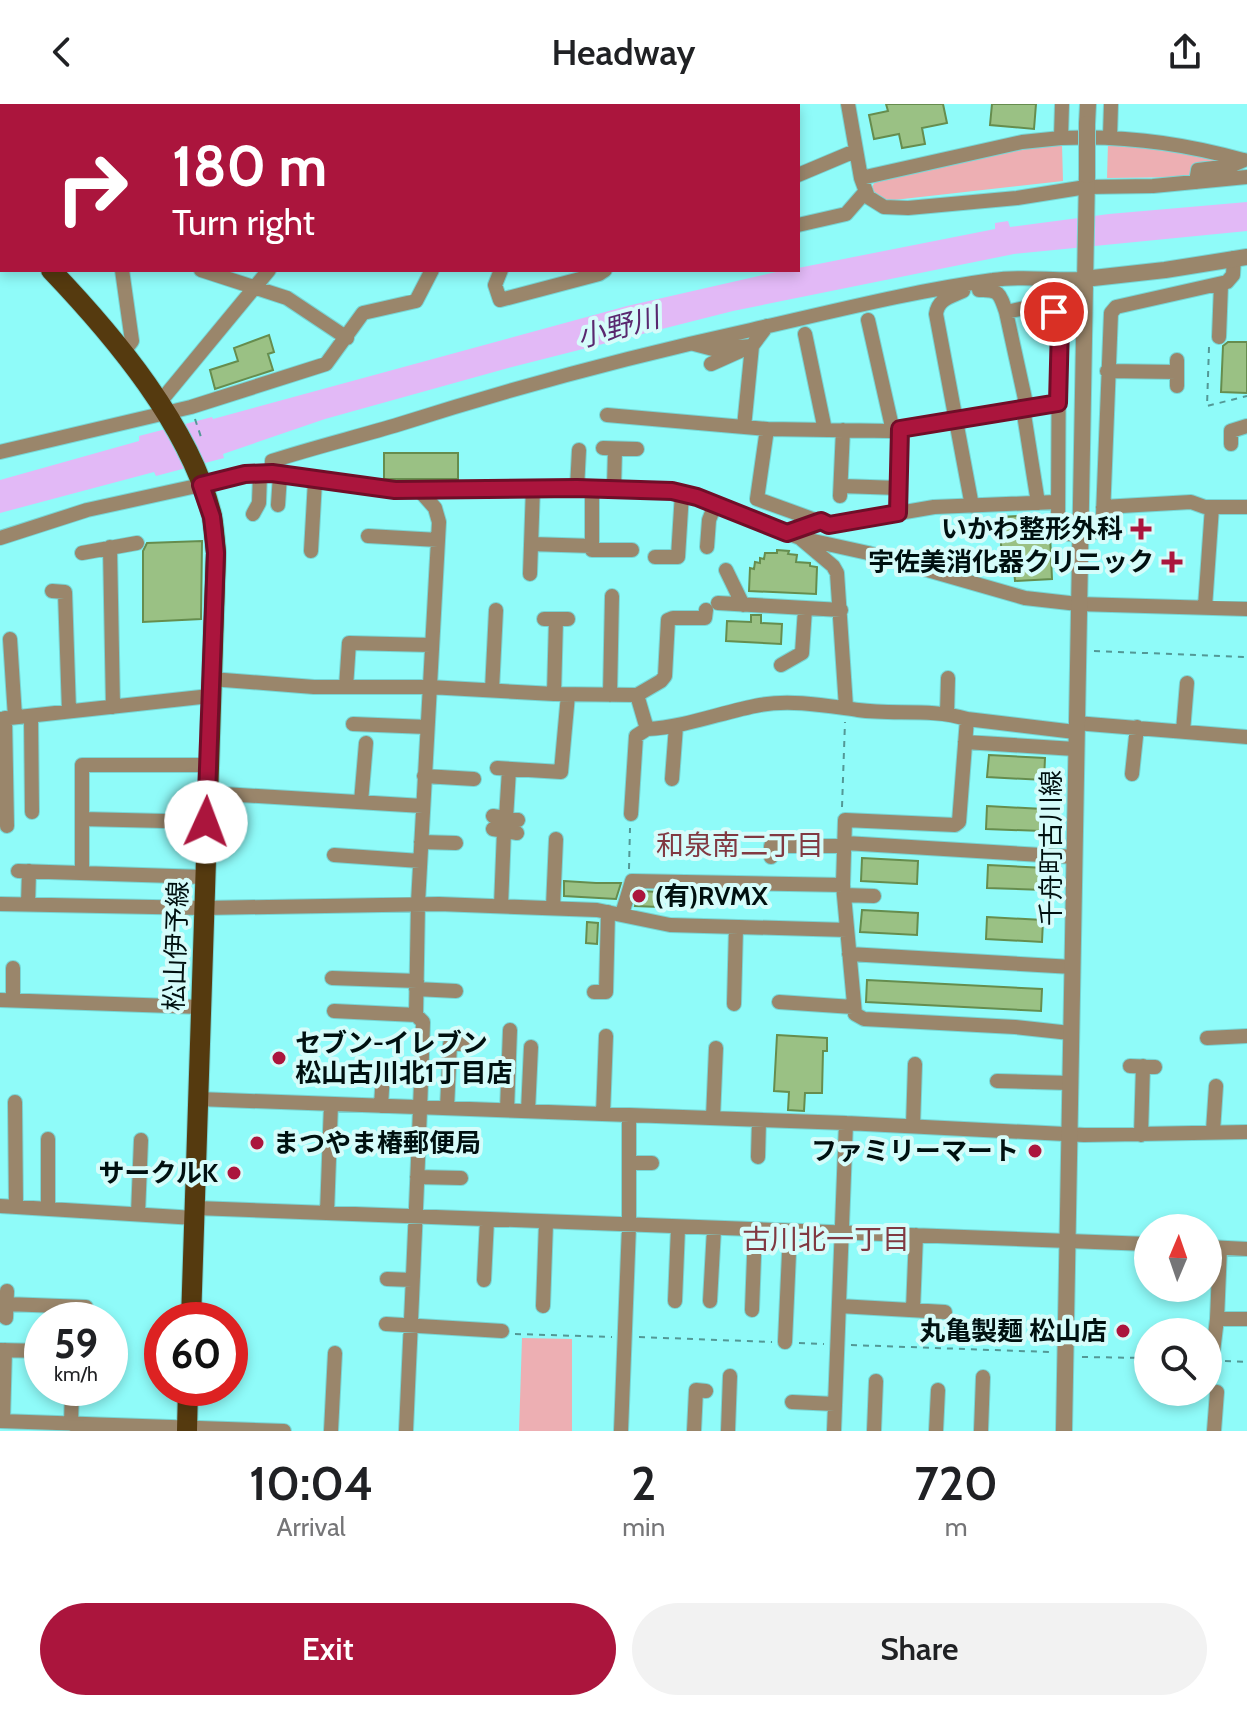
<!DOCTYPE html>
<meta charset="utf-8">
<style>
body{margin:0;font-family:Cabin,"Noto Sans JP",sans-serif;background:#f2f2f2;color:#202124;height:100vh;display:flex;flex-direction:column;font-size:30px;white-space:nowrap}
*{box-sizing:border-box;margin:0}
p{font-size:26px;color:#757577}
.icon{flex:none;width:44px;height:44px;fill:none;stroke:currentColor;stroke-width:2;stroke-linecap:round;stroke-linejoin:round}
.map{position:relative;height:1327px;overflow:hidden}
.drawer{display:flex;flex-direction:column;background:#fff;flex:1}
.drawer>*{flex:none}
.banner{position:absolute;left:0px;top:0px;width:800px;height:168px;box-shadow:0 4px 12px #0003;background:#ab153d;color:#fff;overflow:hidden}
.needle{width:52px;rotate:2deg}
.fabs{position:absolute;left:1134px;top:1110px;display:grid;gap:16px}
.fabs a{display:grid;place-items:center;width:88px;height:88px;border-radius:50%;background:#fff;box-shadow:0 4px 12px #0003;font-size:40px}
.speed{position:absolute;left:24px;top:1198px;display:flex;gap:16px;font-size:40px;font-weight:700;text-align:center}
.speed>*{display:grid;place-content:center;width:104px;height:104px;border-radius:50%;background:#fff;box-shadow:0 4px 12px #0003;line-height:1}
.speed small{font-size:20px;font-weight:400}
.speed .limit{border:12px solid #d22;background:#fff;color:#111}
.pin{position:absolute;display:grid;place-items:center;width:68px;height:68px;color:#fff;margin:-34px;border:4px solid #fff;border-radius:50%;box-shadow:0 2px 8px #0007}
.me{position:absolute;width:88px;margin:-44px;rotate:2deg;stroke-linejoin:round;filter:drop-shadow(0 0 6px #0008)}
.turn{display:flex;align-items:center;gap:28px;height:168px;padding:0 40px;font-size:36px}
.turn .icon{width:104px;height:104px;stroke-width:2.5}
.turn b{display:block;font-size:56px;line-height:68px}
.eta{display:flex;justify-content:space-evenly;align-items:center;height:136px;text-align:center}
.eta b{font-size:48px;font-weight:600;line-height:56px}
.button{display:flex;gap:16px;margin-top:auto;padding:16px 40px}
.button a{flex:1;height:92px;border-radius:48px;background:#ab153d;color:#fff;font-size:32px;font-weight:600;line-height:92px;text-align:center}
.button a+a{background:#f2f2f2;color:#202124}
header{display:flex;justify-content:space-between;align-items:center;height:104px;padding:0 40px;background:#fff;font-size:36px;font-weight:600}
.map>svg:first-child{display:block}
.green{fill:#edafb3}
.water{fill:#e2b9f6}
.building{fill:#9ac184;stroke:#668d4e;stroke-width:2}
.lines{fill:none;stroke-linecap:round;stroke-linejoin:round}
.minor-casing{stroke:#78d5d4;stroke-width:16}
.tertiary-casing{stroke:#78d5d4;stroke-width:18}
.primary-casing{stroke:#78d5d4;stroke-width:22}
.path{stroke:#539896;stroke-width:2;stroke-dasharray:6 6;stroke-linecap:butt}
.minor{stroke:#9a866b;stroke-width:14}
.tertiary{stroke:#9a866b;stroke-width:16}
.primary{stroke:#553a0f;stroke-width:20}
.tertiary-bridge-casing{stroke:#78d5d4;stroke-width:18;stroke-linecap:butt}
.tertiary-bridge{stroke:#9a866b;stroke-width:16}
.route-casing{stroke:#6f0e28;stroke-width:20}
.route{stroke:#ab153d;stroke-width:14}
.poi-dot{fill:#ab153d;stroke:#d5fcfa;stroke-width:3}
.labels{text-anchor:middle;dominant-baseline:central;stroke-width:8;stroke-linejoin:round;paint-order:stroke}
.poi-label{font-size:26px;font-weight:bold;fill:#001010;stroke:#d5fcfa;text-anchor:end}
.street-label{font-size:26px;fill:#001010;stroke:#d5fcfa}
.water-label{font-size:28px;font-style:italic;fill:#5a286f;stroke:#d5fcfa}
.neighbourhood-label{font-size:28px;fill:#813942;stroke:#d5fcfa}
</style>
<header><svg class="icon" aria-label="back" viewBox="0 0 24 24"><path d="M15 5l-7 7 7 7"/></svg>Headway<svg class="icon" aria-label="share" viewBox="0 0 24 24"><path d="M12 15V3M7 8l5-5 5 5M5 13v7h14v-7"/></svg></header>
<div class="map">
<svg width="1247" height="1327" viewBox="0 0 1247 1327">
<rect width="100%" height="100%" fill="#8ffbf9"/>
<path class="green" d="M1108 39 1175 42 1228 57 1190 73 1107 74Z
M1062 41 1063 77 885 97 875 91 872 83 877 74 1022 45Z
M522 1234 572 1235V1327H519Z"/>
<path class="water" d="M1247 98V127L1014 150 733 207 512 263 325 315 223 350 224 354 156 372 154 368 0 409V376L139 337V332L212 313 213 315 627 202 785 166H798V164L995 125V119L1008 117 1010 123 1109 110Z"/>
<path class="building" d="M886 0H943L947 19 922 24 925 40 902 44 899 30 874 35 869 11 888 7Z
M992 0H1036L1034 25 990 21Z
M269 231 274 248 268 250 273 266 215 285 210 266 238 257 234 244Z
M1228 238H1247V289L1221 288 1223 242Z
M384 349H458V375H384Z
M1033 411 1034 431 1050 430 1052 475 1015 477 1014 465 1002 466 1000 413Z
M202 437 201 515 143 518V447L147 439Z
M777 446 789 447 788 450 797 451 796 458 810 459V462L817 463 816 490 749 487 750 464 754 465 755 458 760 459V454L764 455 765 449H777Z
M751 511H761V519L782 520 781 540 726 537 727 517 751 518Z
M989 651 1045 654 1044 676 987 673Z
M987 702 1043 705 1042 727 986 725Z
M862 754 918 757 917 780 861 777Z
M988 761 1045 764 1044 786 987 784Z
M564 777 596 779H621L616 795 564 792Z
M639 787 660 788 659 803 635 802Z
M862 806 918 809 917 831 860 828Z
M987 813 1043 816 1042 838 986 835Z
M587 818 598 819 597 840 586 839Z
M867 876 1042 885 1041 907 866 898Z
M777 931 827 934V947H823L822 989H805L804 1007 788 1006 789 988 774 987Z"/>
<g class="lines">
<g class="minor-casing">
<path id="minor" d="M148 0 154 2
M848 0 861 74 868 93 884 103 908 104 1017 94 1086 83 1153 82 1247 73
M102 2 104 0
M133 2 135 0
M307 2 308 0
M387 2 389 0
M607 2V0
M752 2 753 0
M1110 33 1111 0
M1061 34C1124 31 1183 39 1243 56
M798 71 855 47
M861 74 1022 38 1061 34 1062 0
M1196 78 1198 66 1230 62 1244 56
M798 121 846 110 866 87
M201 166 287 194 347 234
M501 166 495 181 500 196 599 170 605 166
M1084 175C1054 177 1023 171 993 176 912 187 831 208 751 226 632 252 516 283 400 320 357 333 315 343 272 357V369L315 377 395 386 577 384 672 387 697 393 800 434 868 449 1025 494 1078 500 1247 505
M979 186C999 185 1000 190 1006 208 1027 204 1042 197 1059 213L1058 422 1067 430C1087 431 1098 434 1103 411L1111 209 1116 203 1227 178 1233 171 1234 154
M963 187C950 193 938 195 936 210L972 402
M1006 208 1027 304
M868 216 893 327
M805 230 825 326
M1219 233 1221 181
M694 240 713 245 752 242
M122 250 132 237 122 166
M711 260 740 247
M1107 267 1177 268
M1177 282V256
M160 298 269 166
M1023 304 1038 399
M607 311 767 325 890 327 1058 299
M744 323 752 242 767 222
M767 325 757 395 829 421 934 403 1056 398
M1231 340V327L1247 322
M603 344 637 345
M0 348 191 303 326 260 363 209 416 197 432 166
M841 382 899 384
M577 384 579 346
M592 384V446H632
M614 384 615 345
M840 392 843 326
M278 401 280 371
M1103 403 1191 398 1205 403H1247
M898 409 900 325
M253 410 259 399 260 370
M368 432 438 436
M0 434 87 406 201 381
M801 435 833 462 837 469 846 603
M531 440 592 442
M110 443 113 603
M707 443 709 416 715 401
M311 447 315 377
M82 449 137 439
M655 453H678L682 389
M726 466 743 501
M530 470 533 384
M52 487 65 488 69 607
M718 499 841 506
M1205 503 1212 403
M544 515H568
M10 535 15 613
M781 561 802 549 805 505
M211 575 314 583H429L554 590 637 591 647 625C686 623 722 608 760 601 791 595 828 602 858 606 894 611 931 604 967 615L1075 628
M346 583 349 539 431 541
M492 586 496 506
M554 590 556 515
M610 591 612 492
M637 591 661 577 665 572 668 516 673 514H705L706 506
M947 610 948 574
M31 612 32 708
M5 614 7 722
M0 615 210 592
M967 615 959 718 955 721 845 716 843 781 855 910 864 915 1015 923 1070 929
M1076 619 1247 633
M353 620 427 623
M1183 627 1187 579
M965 638 1075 645
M497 664 561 668 568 591
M1132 670 1137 623
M424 672 474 675
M672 675 676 622
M207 689 423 702
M361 698 366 639
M631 710 636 632 647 625
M493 712 518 716
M506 714 509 666
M82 715 206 718
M493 725 517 729
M421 738 456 739
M845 739 1075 753
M334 751 420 757
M771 753V742H845
M18 767 204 773
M82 768V661H208
M844 791 874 792
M0 800 203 804 439 800 597 806 670 821 847 826
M28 801 29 767
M501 802 504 727
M553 803 556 735
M622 810 632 777 843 781
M849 850 1073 863
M332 874 417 877
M416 885 456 887
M594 888H606L608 808
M0 896 200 903
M13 896V864
M779 898 853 903
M734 900 736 823
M334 907 416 911
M1207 934 1247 932
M1130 962 1155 963
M997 977 1069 979
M198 995 846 1019 1084 1031 1247 1028
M15 998 16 1103
M381 1002 383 969
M447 1004 450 940H469
M507 1006 510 926
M528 1007 531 943
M603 1010 606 932
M713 1014 716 944
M913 1022 915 960
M1213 1027 1216 982
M1141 1031 1143 962
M48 1035V1105
M758 1053 759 1016
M629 1059H652
M417 1073 461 1074
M0 1102 195 1114
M196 1104 1148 1140
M327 1109 331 1000
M138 1110 141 1036
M1208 1143 1247 1145
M387 1175 412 1176
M484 1176 487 1116
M675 1197 678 1124
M710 1197 714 1125
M6 1200 86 1203
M543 1202 546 1119
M839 1202 945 1208
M752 1206 755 1126
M913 1206 916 1131
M6 1214 7 1187
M1217 1215H1247
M386 1220 502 1227
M785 1238 790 1127
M0 1246 42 1247
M1212 1256 1217 1215 1220 1144
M792 1298 835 1300
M0 1317 284 1327
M3 1317 5 1246
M71 1320 72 1284
M331 1327 335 1249
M406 1327C412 1191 419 1054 423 918L416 911 418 799 439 418 435 404 420 387
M621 1327 629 1122V1011
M694 1327 696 1286 706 1287
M728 1327 730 1272
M834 1327 846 1019
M874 1327 876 1277
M936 1327 938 1286
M981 1327 983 1273
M1214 1327 1217 1288"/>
</g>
<g class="tertiary-casing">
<path id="tertiary" d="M1087 20 1088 0
M1084 175 1165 166 1247 153
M201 381 245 370 272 369
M1064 1327 1087 71"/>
</g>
<g class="primary-casing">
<path id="primary" d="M0 118 2 120
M51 166C114 232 190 322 212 412 214 424 215 437 216 449L191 1216
M187 1327 188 1284"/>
</g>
<path class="path" d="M774 2V0
M1209 243 1207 302 1247 292
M195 315 202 336
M1094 547 1247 553
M842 703 845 618
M629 765 630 724
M515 1230 612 1233
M639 1233 772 1238
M799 1239 824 1240
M851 1241 1049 1248
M1082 1253 1148 1254
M1225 1257 1247 1258"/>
<use href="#minor" class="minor"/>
<use href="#tertiary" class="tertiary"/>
<use href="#primary" class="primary"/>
<g class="tertiary-bridge-casing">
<path id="tertiary-bridge" d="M1087 71V20"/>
</g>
<use href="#tertiary-bridge" class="tertiary-bridge"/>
</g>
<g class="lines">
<g class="route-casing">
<path id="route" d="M206 718 216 449 212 413 201 381 245 370 272 369 395 386 577 384 672 387 697 393 787 429 821 417 829 421 898 409 900 325 1058 299 1060 221 1059 213 1054 208"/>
</g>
<use href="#route" class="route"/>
</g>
<g class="poi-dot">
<path d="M1137 413h8v8h8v8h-8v8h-8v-8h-8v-8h8z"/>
<path d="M1168 446h8v8h8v8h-8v8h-8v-8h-8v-8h8z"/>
<circle cx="639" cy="792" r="8"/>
<circle cx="279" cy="954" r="8"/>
<circle cx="257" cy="1039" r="8"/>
<circle cx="1035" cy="1047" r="8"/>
<circle cx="234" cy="1069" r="8"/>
<circle cx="1123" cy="1227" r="8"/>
</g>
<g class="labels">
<g class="poi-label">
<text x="1123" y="425">いかわ整形外科</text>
<text x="1154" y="458">宇佐美消化器クリニック</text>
<text x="655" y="792" text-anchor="start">(有)RVMX</text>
<text x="295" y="939" text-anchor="start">セブン-イレブン<tspan x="295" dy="30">松山古川北1丁目店</tspan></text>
<text x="273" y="1039" text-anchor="start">まつやま椿郵便局</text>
<text x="1019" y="1047">ファミリーマート</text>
<text x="218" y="1069">サークルK</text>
<text x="1107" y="1227">丸亀製麺 松山店</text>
</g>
<g class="street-label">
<text transform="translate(1051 744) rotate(-90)">千舟町古川線</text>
<text transform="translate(176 842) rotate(-88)">松山伊予線</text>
</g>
<g class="water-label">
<text transform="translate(618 223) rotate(-15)">小野川</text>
</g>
<g class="neighbourhood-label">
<text x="740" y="741">和泉南二丁目</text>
<text x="826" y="1135">古川北一丁目</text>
</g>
</g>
</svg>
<div class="fabs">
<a><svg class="needle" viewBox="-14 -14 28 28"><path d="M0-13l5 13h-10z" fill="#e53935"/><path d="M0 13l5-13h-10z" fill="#757577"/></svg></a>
<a><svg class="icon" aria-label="search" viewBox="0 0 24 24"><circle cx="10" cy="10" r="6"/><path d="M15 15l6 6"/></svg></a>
</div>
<div class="speed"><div>59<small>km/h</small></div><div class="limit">60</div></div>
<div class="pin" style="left:1054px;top:208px;background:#d93025"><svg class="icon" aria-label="arrive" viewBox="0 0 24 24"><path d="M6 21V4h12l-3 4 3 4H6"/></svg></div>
<svg class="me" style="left:206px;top:718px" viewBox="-20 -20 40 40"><circle r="19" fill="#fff"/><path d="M0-13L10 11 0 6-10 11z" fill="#ab153d"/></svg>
<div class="banner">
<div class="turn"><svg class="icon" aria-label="right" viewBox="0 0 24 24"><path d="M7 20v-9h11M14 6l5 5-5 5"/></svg><div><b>180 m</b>Turn right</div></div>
</div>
</div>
<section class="drawer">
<div class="eta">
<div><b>10:04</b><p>Arrival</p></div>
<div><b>2</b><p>min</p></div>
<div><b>720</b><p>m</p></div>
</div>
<div class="button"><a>Exit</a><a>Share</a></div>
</section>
